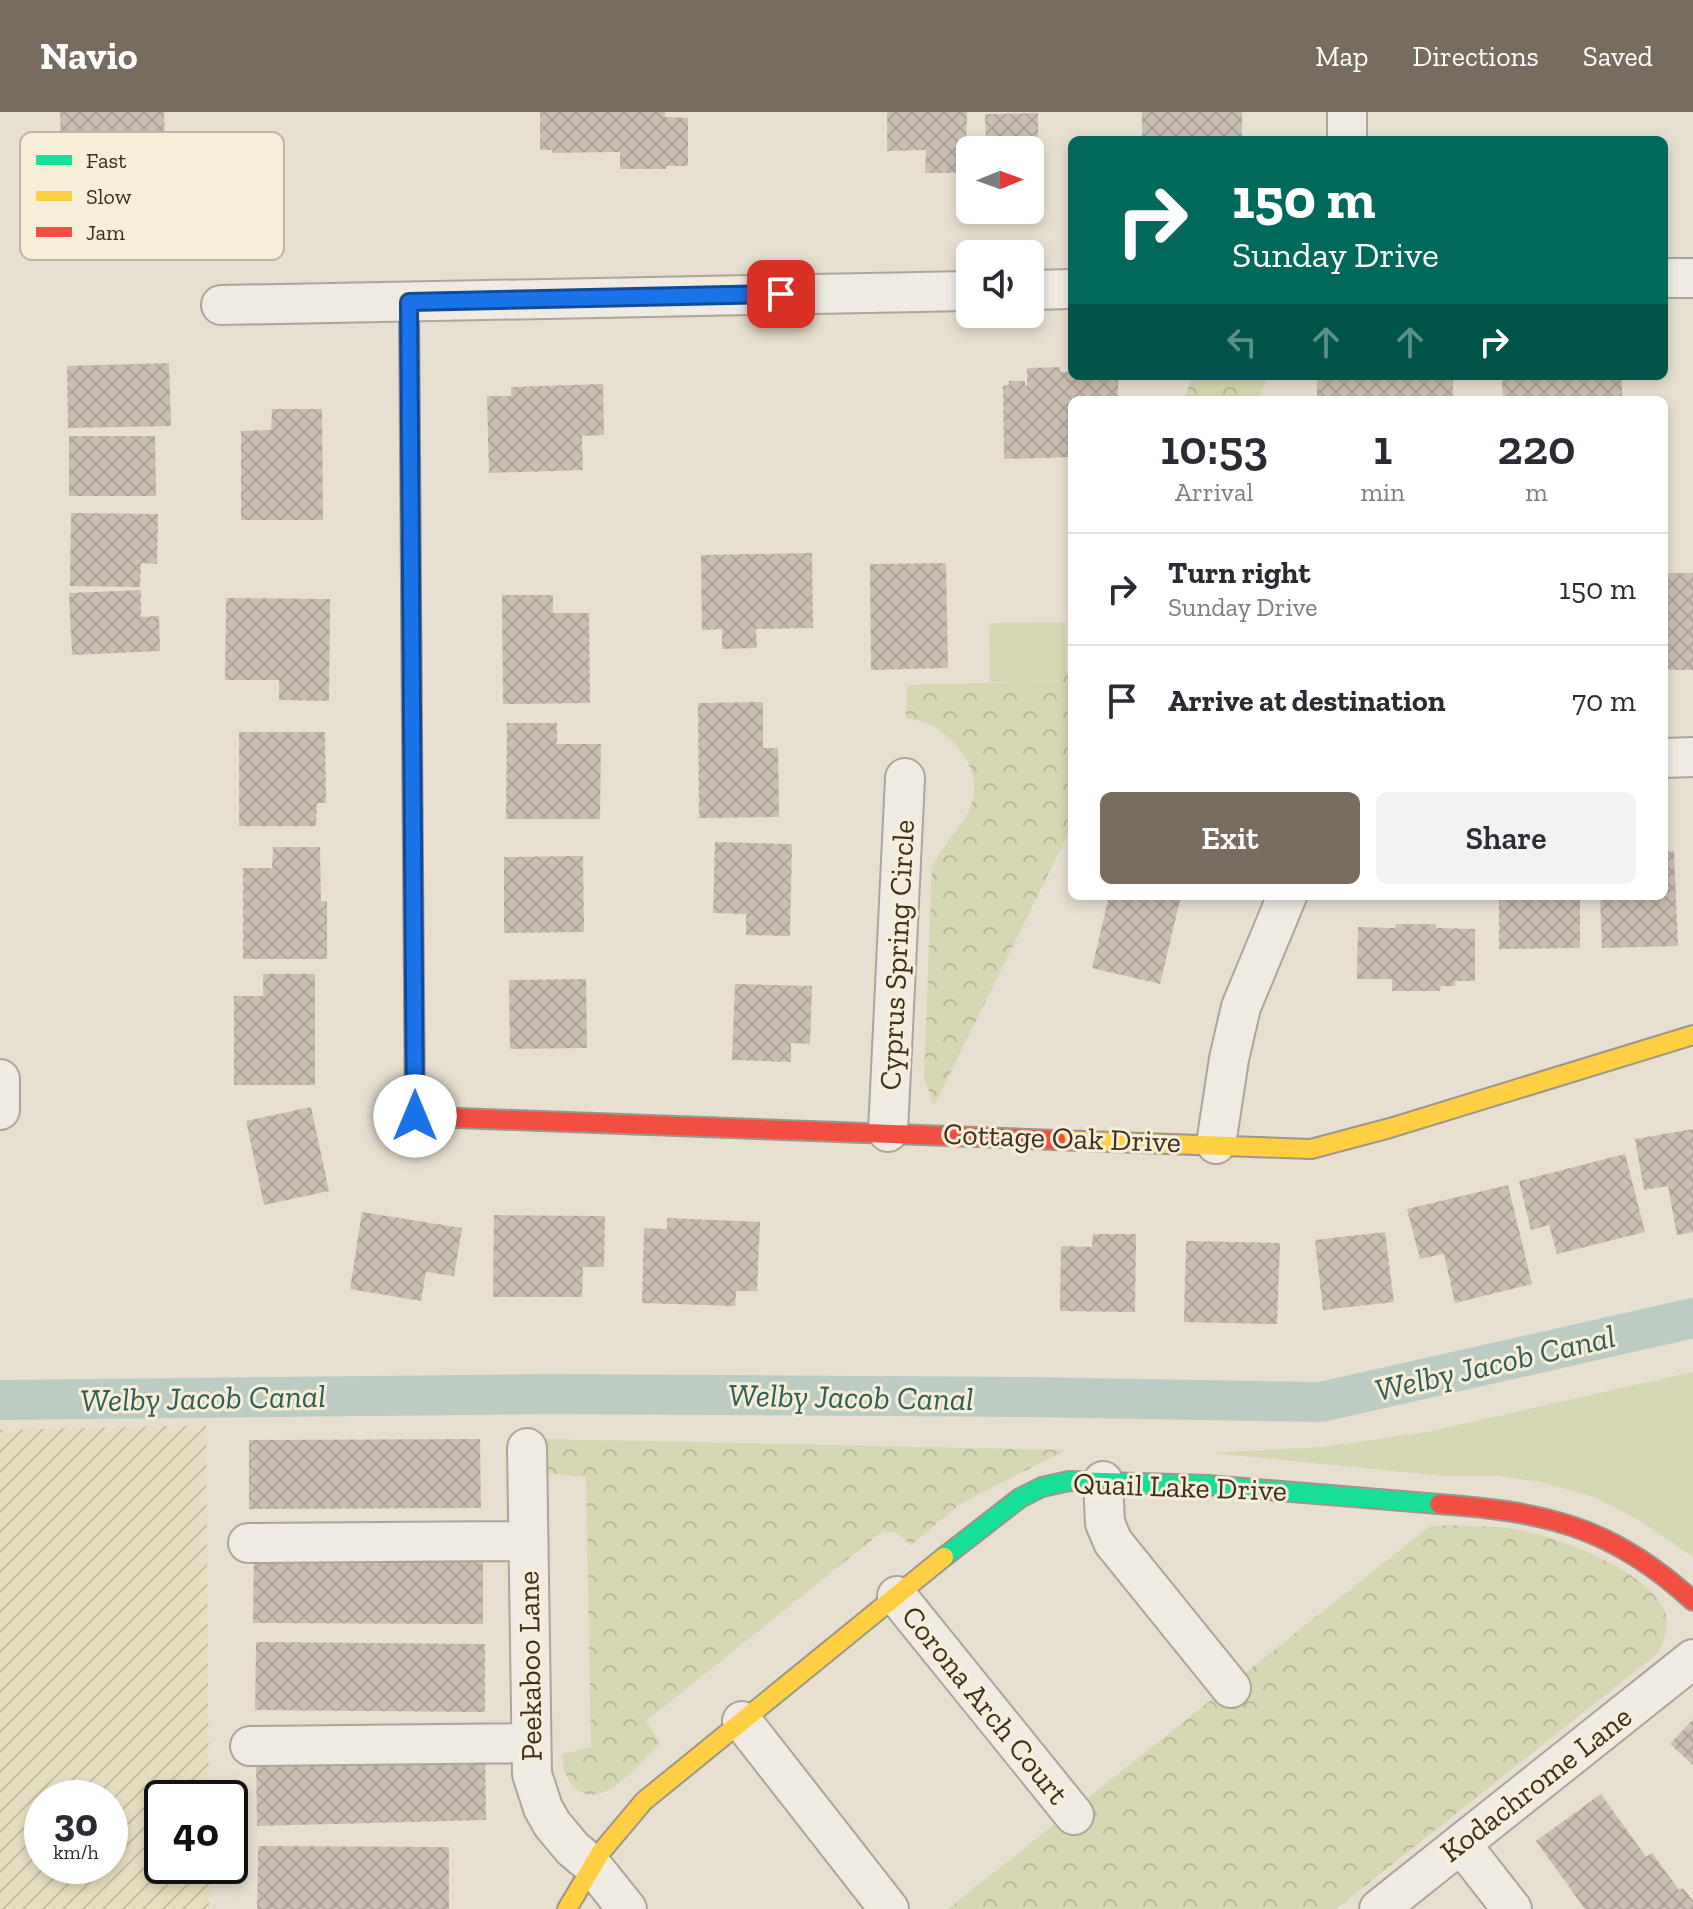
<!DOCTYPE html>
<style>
body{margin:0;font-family:"Zilla Slab",serif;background:#f2f2f3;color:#2b2b33;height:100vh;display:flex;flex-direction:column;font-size:30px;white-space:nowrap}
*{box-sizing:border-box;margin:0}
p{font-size:26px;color:#7c7c81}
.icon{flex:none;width:44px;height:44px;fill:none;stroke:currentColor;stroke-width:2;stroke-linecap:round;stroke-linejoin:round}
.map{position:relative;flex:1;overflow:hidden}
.side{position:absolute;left:1068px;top:284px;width:600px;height:504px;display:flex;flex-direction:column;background:#fff;border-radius:12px;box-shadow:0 4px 12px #0003}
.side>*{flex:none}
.hud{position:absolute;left:1068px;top:24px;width:600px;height:244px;border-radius:12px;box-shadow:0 4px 12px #0003;background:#00695c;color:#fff;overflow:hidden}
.needle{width:52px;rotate:89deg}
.tools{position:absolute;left:956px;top:24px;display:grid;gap:16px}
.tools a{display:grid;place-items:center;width:88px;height:88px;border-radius:12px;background:#fff;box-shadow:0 4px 12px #0003;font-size:40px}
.speed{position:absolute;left:24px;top:1668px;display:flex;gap:16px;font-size:40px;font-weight:700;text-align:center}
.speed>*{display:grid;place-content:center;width:104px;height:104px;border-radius:50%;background:#fff;box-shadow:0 4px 12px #0003;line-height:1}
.speed small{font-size:20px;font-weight:400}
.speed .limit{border:4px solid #111;border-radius:12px;background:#fff;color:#111}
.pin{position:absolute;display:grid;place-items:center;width:68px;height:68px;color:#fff;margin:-34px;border-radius:16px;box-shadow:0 4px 12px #0006}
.me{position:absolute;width:88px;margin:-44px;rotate:0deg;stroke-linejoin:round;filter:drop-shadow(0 0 6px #0008)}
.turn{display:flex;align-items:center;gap:28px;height:168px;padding:0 32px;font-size:36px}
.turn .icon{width:104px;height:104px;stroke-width:2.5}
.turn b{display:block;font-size:56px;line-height:68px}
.lanes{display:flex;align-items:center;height:76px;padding:0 32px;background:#0003;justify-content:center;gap:40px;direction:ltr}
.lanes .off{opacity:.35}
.eta{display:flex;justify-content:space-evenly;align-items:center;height:136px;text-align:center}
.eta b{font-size:48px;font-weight:600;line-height:56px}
.button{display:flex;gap:16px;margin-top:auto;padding:16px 32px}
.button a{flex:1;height:92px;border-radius:12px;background:#786c5e;color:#fff;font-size:32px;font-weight:600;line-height:92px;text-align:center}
.button a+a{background:#f2f2f3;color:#2b2b33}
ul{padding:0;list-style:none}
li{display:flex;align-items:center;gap:24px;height:112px;padding:0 32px;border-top:2px solid #e1e1e2}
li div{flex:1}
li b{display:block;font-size:30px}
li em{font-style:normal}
header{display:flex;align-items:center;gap:48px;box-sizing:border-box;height:112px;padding:0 40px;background:#786c5e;color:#fff}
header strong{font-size:38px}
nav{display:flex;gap:44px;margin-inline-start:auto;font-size:28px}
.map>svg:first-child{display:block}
.farmland{fill:url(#farmland-furrows);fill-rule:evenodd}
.green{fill:#d6d7b3}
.forest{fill:url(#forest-crowns)}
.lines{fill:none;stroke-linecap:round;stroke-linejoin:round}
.canal{stroke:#bcccc2;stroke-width:40}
.building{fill:url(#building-cross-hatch)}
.street-casing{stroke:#ada599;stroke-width:42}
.fast-casing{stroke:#9c958a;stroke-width:22}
.slow-casing{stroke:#9c958a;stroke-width:22}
.jam-casing{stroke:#9c958a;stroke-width:22}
.street{stroke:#efebe3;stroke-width:38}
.fast{stroke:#16e098;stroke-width:18}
.slow{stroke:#ffcf43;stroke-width:18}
.jam{stroke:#f24e42;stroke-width:18}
.route-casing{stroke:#114b97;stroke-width:20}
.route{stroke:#1a73e8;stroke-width:14}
.labels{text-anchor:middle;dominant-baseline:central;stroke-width:6;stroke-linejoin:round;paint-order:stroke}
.street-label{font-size:30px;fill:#3d2e20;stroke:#f7eed8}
.water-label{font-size:32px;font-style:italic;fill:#2f5d5a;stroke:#f7eed8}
.key{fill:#f7eed8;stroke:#bfb4a1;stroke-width:2}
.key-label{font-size:22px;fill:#3d2e20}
</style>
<header>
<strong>Navio</strong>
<nav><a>Map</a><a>Directions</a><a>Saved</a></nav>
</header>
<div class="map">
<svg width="1693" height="1797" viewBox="0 0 1693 1797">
<defs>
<pattern id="farmland-furrows" width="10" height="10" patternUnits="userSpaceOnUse" patternTransform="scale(2)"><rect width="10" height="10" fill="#e6dfc2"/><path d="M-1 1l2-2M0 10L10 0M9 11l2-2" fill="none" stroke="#c6c0a6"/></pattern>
<pattern id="forest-crowns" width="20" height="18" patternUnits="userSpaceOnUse" patternTransform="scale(2)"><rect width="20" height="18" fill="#d6d7b3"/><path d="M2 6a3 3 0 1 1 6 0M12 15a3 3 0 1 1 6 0" fill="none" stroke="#b9b99a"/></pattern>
<pattern id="building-cross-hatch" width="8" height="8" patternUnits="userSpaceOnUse" patternTransform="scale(2)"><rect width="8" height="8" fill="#cbbfb2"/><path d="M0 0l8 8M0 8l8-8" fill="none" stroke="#afa499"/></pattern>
</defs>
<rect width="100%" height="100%" fill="#e7e0d1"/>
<path class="farmland" d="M206 1313 209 1686H162V1754H209V1797H0V1318ZM42 1686H110V1754H42Z"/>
<path class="green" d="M1065 510 1066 569 990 570 989 511Z
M1693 1260V1445L1639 1408 1594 1385 1542 1370 1497 1364H1443L1211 1341 1323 1335 1427 1320Z"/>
<path class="forest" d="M1193 264H1268L1258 288H1183Z
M1072 550V714L934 994 924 965 932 756C942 734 954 724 966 704 987 670 965 635 935 615 927 610 915 608 906 606L907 573 1063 569Z
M545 1327 1066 1338 960 1392 911 1433 896 1420 883 1419 646 1609 660 1631C642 1648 600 1703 575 1675 564 1664 563 1657 562 1642L591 1635 586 1365 546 1361Z
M1451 1413C1473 1414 1497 1414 1519 1418 1557 1424 1651 1460 1665 1500 1670 1514 1664 1528 1658 1541L1336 1797H948L1430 1414Z"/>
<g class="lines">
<path class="canal" d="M0 1288 546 1282 1026 1285 1321 1290 1693 1206"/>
</g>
<path class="building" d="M60 0H164L165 28 61 33Z
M540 0H665V5L688 6V54H666V57H620V40L553 41 552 38H540Z
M887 0H967L966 61H925L926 38 887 39Z
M1142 0H1242V28H1142Z
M1038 1 1039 61H1030V38H986L985 2Z
M169 251 171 314 68 316 67 254Z
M1060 255V260H1072V264H1118V288H1072V345L1004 347 1003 274 1009 273V269H1025V274H1027V256Z
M1561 264H1622V288H1503L1502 267Z
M1317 267H1453V288H1317Z
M603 272 604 323 582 324 583 358 489 361 487 284H511V275Z
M272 297H322L323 408H241V319L271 318Z
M69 324H155L156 384H69Z
M71 401 158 402 157 452 141 451 140 475 70 474Z
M812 441 813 516 756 517 757 536 722 537V517L702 518 701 443Z
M946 451 948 556 871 558 870 452Z
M1664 461H1693V558H1664Z
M141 478V505L159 504 160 539 72 543 69 481Z
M502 483H553V501H589L590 591 503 592Z
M226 486 330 487 329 589 279 588V568H225Z
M763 590V636H778L779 705 699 706 698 591Z
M507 611H557V632H601L600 707H506Z
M239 620H325L326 691H317L316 714H239Z
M715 730 792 732 790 824 746 823V802L713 801Z
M273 735H320L321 789 327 790V847H243V756H272Z
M1674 739 1678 834 1602 836 1600 784H1664V740Z
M583 744 584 820 504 821V745Z
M1109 784H1181L1160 872 1092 856Z
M1499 784H1580V836L1499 837Z
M1396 812H1436V816L1475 817V869H1455V874H1441L1440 879H1392V867H1357L1358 815 1395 816Z
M263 862H315V973H234V884H263Z
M586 867 587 936 510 937 509 868Z
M735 872 812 874 810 932 791 931V950L732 948Z
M311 995 329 1079 264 1093 246 1009Z
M1693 1017V1120L1677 1123 1668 1074 1644 1078 1635 1027Z
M1625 1042 1645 1120 1557 1142 1549 1113 1531 1118 1519 1069Z
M1508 1073 1532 1172 1455 1191 1444 1142 1420 1147 1407 1097Z
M362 1100 462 1116 454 1164 426 1160 421 1189 350 1177Z
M494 1103 605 1104 604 1155H583L582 1185H493Z
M667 1106 760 1110 757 1179H736L735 1194 642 1191 644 1116 667 1117Z
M1385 1120 1394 1190 1323 1198 1315 1128Z
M1093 1122H1136L1135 1200 1060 1199 1061 1134 1092 1135Z
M1186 1129 1280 1131 1277 1212 1184 1210Z
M480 1327 481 1396 249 1397V1328Z
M254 1442 483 1443V1512L253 1511Z
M256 1530 485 1532V1600L255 1598Z
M1693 1607V1653L1670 1632Z
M485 1636 486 1708 257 1714 256 1642Z
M1601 1682 1646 1745 1652 1741 1679 1778 1683 1776 1693 1789V1797H1585L1536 1729Z
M258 1734 449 1735V1797H257Z"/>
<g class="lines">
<g class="street-casing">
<path id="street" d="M1347 28V0
M1664 166H1693
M1030 178 1072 177
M221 193 970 179
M1664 646 1693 645
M0 967V998
M888 1020 905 666
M1216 1032 1229 947 1241 895 1287 784
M527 1336 532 1662 543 1696 552 1712 573 1737 591 1752 627 1797
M1103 1369 1105 1411 1113 1430 1231 1576
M248 1431 527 1429
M897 1484 1074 1703
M742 1609 889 1797
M250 1634 530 1631
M1461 1732 1512 1797
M1379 1797 1693 1547"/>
</g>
<g class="fast-casing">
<path id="fast" d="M944 1445 1020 1386 1042 1375 1069 1369 1207 1373 1439 1392"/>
</g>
<g class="slow-casing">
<path id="slow" d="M412 622 415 1004 458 1006
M1056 1028 1311 1037 1390 1016 1693 923
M567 1797 601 1740 644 1689 944 1445"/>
</g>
<g class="jam-casing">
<path id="jam" d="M409 190 412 622
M458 1006 1056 1028
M1439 1392C1545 1400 1612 1414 1693 1489"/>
</g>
<use href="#street" class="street"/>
<use href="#fast" class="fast"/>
<use href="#slow" class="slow"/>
<use href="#jam" class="jam"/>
</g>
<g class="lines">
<g class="route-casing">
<path id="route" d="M415 1004 409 190 781 182"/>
</g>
<use href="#route" class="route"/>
</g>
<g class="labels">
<g class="street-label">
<text transform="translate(897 843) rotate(-87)">Cyprus Spring Circle</text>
<text transform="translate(1062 1026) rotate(2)">Cottage Oak Drive</text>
<text transform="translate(1180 1375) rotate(2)">Quail Lake Drive</text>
<text transform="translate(530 1554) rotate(-91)">Peekaboo Lane</text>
<text transform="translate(985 1593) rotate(51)">Corona Arch Court</text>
<text transform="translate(1536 1672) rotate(-38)">Kodachrome Lane</text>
</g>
<g class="water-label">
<text transform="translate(1495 1251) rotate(-13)">Welby Jacob Canal</text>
<text transform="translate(851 1285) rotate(1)">Welby Jacob Canal</text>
<text transform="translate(203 1286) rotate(-1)">Welby Jacob Canal</text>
</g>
</g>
<rect x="20" y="20" width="264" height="128" rx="12" class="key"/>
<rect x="36" y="43" width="36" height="10" fill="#16e098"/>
<rect x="36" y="79" width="36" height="10" fill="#ffcf43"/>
<rect x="36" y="115" width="36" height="10" fill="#f24e42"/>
<g class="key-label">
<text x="86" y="56">Fast</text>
<text x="86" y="92">Slow</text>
<text x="86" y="128">Jam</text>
</g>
</svg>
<div class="tools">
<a><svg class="needle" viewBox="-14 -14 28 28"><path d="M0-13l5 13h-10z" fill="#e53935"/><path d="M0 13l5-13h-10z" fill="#7c7c81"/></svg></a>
<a><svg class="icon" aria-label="sound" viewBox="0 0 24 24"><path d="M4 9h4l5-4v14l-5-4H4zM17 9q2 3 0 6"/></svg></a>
</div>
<div class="speed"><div>30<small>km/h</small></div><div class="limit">40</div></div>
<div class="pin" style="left:781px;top:182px;background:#d93025"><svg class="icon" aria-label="arrive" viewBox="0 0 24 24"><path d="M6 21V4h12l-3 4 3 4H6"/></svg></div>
<svg class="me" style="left:415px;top:1004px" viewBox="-20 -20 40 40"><circle r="19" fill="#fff"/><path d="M0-13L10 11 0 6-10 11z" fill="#1a73e8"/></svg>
<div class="hud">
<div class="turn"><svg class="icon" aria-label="right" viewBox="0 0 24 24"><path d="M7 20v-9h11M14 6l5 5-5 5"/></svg><div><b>150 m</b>Sunday Drive</div></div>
<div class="lanes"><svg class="icon off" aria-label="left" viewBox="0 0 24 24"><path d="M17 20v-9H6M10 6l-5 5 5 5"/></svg><svg class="icon off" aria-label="ahead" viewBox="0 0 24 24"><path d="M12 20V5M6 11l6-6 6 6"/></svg><svg class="icon off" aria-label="ahead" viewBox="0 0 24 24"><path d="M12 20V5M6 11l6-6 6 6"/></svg><svg class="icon" aria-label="right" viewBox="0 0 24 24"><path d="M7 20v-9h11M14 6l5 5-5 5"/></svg></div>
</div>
<section class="side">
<div class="eta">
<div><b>10:53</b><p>Arrival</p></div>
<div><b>1</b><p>min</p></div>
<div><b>220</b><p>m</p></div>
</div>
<ul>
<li><svg class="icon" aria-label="right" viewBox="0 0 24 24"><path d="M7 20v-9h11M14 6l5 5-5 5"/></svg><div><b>Turn right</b><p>Sunday Drive</p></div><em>150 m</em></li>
<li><svg class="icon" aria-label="arrive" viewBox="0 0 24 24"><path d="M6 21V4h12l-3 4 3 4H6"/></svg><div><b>Arrive at destination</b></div><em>70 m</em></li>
</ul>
<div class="button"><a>Exit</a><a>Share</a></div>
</section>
</div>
